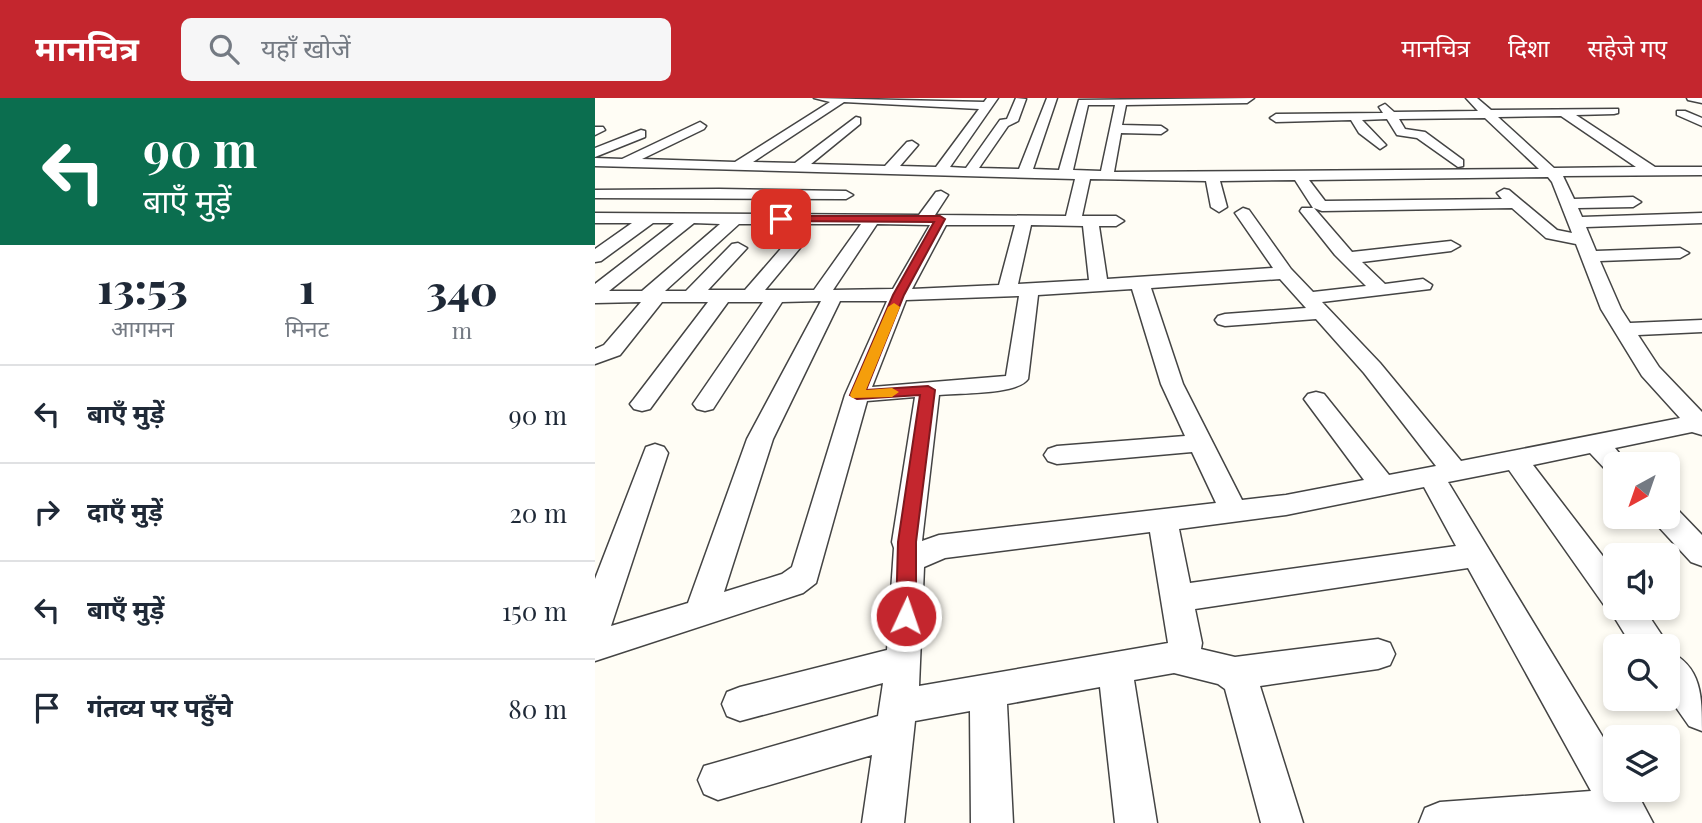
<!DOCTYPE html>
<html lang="hi">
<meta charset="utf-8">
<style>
body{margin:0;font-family:"Playfair Display","Noto Sans Devanagari",serif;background:#f6f6f7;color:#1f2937;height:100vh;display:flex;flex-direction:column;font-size:26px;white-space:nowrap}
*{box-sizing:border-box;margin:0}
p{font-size:23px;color:#747a83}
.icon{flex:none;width:38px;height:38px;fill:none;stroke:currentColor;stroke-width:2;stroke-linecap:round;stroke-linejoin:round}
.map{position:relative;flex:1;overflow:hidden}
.panel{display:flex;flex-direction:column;background:#fff;width:595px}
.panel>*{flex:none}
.top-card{background:#0b6e4f;color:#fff;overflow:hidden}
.needle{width:46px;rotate:220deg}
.tools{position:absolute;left:1008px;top:354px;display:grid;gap:14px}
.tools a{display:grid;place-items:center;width:77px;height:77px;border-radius:10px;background:#fff;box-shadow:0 4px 10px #0003;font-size:35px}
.pin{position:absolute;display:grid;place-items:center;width:60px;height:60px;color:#fff;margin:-30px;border-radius:14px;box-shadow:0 4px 10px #0006}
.me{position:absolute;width:77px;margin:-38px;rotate:3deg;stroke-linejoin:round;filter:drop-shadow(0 0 5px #0008)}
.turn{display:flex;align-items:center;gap:24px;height:147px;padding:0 28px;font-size:32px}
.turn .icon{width:91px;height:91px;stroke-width:2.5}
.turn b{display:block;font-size:49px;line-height:60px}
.eta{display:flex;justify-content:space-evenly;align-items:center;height:119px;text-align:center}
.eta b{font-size:42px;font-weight:800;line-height:49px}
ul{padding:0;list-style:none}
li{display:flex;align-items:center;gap:21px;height:98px;padding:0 28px;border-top:2px solid #e0e1e3}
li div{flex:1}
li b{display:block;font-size:26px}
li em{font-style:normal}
header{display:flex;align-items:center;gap:42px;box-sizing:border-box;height:98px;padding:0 35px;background:#c4262e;color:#fff}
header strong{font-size:33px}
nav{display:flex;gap:38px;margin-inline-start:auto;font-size:24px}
.search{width:490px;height:63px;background:#f6f6f7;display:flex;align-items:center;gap:18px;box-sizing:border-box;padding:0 24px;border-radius:10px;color:#747a83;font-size:26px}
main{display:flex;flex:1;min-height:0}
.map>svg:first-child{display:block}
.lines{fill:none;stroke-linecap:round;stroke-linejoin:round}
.minor-casing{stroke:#444;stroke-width:3}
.minor{fill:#fff;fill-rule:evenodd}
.route{fill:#c4262e;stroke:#7f191e;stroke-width:2}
.slow{fill:#f59e0b}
</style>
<header>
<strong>मानचित्र</strong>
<div class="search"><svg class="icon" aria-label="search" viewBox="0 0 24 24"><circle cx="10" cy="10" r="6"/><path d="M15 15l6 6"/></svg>यहाँ खोजें</div>
<nav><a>मानचित्र</a><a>दिशा</a><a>सहेजे गए</a></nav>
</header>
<main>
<section class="panel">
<div class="top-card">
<div class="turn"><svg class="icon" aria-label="left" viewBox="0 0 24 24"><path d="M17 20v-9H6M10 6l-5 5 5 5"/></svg><div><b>90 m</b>बाएँ मुड़ें</div></div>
</div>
<div class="eta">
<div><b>13:53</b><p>आगमन</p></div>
<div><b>1</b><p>मिनट</p></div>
<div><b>340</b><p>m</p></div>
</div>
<ul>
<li><svg class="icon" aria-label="left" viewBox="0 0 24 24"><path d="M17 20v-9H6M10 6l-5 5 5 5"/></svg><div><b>बाएँ मुड़ें</b></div><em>90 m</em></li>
<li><svg class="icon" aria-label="right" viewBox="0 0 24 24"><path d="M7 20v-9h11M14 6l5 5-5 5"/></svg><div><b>दाएँ मुड़ें</b></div><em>20 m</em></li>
<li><svg class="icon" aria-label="left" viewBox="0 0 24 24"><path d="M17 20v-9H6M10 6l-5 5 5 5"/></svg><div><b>बाएँ मुड़ें</b></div><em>150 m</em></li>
<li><svg class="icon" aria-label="arrive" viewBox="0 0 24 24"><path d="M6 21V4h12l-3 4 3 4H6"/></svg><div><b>गंतव्य पर पहुँचे</b></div><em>80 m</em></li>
</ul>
</section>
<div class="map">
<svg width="1107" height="725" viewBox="0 0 1107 725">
<rect width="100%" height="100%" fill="#fffdf5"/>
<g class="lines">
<g class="minor-casing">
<path id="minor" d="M219 0 389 4 392 0H403L355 69 371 70 405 22 412 21 421 0 431 1 423 23 413 28 384 70 424 71 452 0H462L438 71 464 72 484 2 659 0 652 5 531 7 527 27 566 28 572 32 566 36 526 35 519 74 944 71 890 20 804 21 810 31 830 34 868 62V68L863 69 822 40 802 37 792 21 767 22 791 47 785 51 764 35 756 22 681 24 675 20 681 16 788 15 784 9 790 6 799 14 883 13 871 0H882L896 12 1023 11V15L1019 16 981 17 1060 69H1107V77L968 78 979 101 1038 99 1046 104 1038 109 983 110 987 119 1107 115V125L991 129 1001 153 1085 150 1094 155 1085 160 1005 163 1026 211 1035 225 1107 222V234L1043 237 1064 269 1107 314V337L1097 334 1020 350 1033 366H1020V375L1011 372 995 355 938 367 1020 474V509H1048L1074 548 1073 551V548H1037L1013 509 1009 507 914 372 853 384 1020 659V691H1040L1058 725H824L830 710 845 704 996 693 873 470 600 511 607 545 606 551 640 559 783 541 795 545 800 556 795 567 783 571 665 588 708 725H666L630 591 623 586 579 575 539 582 562 725H520L505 589 412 606 418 725H376L375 613 320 623 309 725H267L277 657 123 702 109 696 103 682 109 668 283 618 288 585 145 623 132 618 127 606 132 594 145 589 292 552 299 450 297 444 320 299 272 303 221 485 208 495 0 563V481L51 349 60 346 69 349 73 355 16 528 93 505 152 341 226 203 187 204 118 311 110 313 102 311 98 306 168 204H133L55 311 47 313 39 311 35 306 39 301 113 204H67L25 257 0 266V251L9 247 46 204 0 205V186L79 125H58L6 163 0 164V151L37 125H0V115L324 117 341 94 346 93 353 97 340 117 471 118 480 81 0 68V60L27 61 105 24 111 28 109 31 47 61 140 64 235 4ZM249 4 384 11 341 69 305 68 323 47 317 43 312 44 290 68 216 66 265 26V20L261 19 200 65 158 64ZM493 7H520L506 73 478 72ZM966 18 1041 69 959 70 903 19ZM953 79 957 84 977 135 962 132 914 92 909 91 902 95 907 101 730 103 714 82ZM495 81 611 83 616 109 624 114 632 109 625 83 700 82 718 110H707L705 113 740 157 771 188 718 194 696 171 654 112 648 110 640 115 678 170 512 181 504 128H521L529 123 521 118H487ZM719 110 727 113 917 110 951 140 981 146 1006 211 1047 278 1085 320 866 363 785 265 727 204 835 191 837 187 828 181 790 186 767 164 856 153 865 148 856 143 757 154ZM99 125 125 126 47 193H14ZM144 126H266L219 192H170L205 150 196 145 190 146 150 192H113L152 150 143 145 137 146 91 193H70ZM282 126 335 127 298 191 238 192ZM351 127H420L404 187 317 191ZM436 127 488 128 494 182 423 186ZM685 181 711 210 630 216 623 218 620 222 623 226 630 228 721 221 769 275 841 368 794 377 729 296 721 294 713 296 709 301 769 382 691 397 647 402 588 286 556 190ZM537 191 566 286 590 338 462 348 453 351 449 357 453 363 462 366 597 354 621 405 344 437 327 443 344 297C364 295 422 297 433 281L443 197ZM424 198 411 278 277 289 311 202ZM245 203H292L250 297 197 469 187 476 129 494 178 341ZM829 389 861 448 595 485 584 431 691 417ZM555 434 573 545 324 588 329 469 350 460Z
M1092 0H1107V5L1093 2Z
M1082 13H1090L1107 20V28L1082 17Z
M0 29H8L10 32 0 37Z
M46 32 50 33V39L0 59V50Z
M124 91 251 93 258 97 251 101 0 100V92Z
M1073 408 1081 410 1107 437V468L1096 464 1061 426 1057 418H1073Z
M1073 553C1107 568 1107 599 1107 633L1094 628 1073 598Z"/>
</g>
<use href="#minor" class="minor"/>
</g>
<path class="route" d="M186 118H345L350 121 309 197 271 292 333 288 340 292 321 444V518L318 524 311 527 304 524 301 518 303 444 325 297 262 301 255 297 298 197 339 124 183 123 182 121Z"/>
<path class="slow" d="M299 205 305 209 271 292 297 290 304 294 297 299 257 300 255 297 293 209Z"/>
</svg>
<div class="tools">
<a><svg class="needle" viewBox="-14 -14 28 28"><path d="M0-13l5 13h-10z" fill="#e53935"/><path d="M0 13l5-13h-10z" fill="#747a83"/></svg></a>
<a><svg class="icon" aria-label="sound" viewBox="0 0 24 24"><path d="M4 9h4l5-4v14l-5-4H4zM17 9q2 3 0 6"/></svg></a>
<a><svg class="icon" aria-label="search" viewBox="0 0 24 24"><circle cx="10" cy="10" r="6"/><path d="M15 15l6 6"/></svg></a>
<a><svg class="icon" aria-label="layers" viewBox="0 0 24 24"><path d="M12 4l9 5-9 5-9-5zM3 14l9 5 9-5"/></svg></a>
</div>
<div class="pin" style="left:186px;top:121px;background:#d93025"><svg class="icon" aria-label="arrive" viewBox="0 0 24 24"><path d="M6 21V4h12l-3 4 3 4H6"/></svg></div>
<svg class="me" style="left:311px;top:518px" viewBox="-20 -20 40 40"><circle r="17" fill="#c4262e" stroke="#fff" stroke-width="3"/><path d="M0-11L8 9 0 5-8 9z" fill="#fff"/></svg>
</div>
</main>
